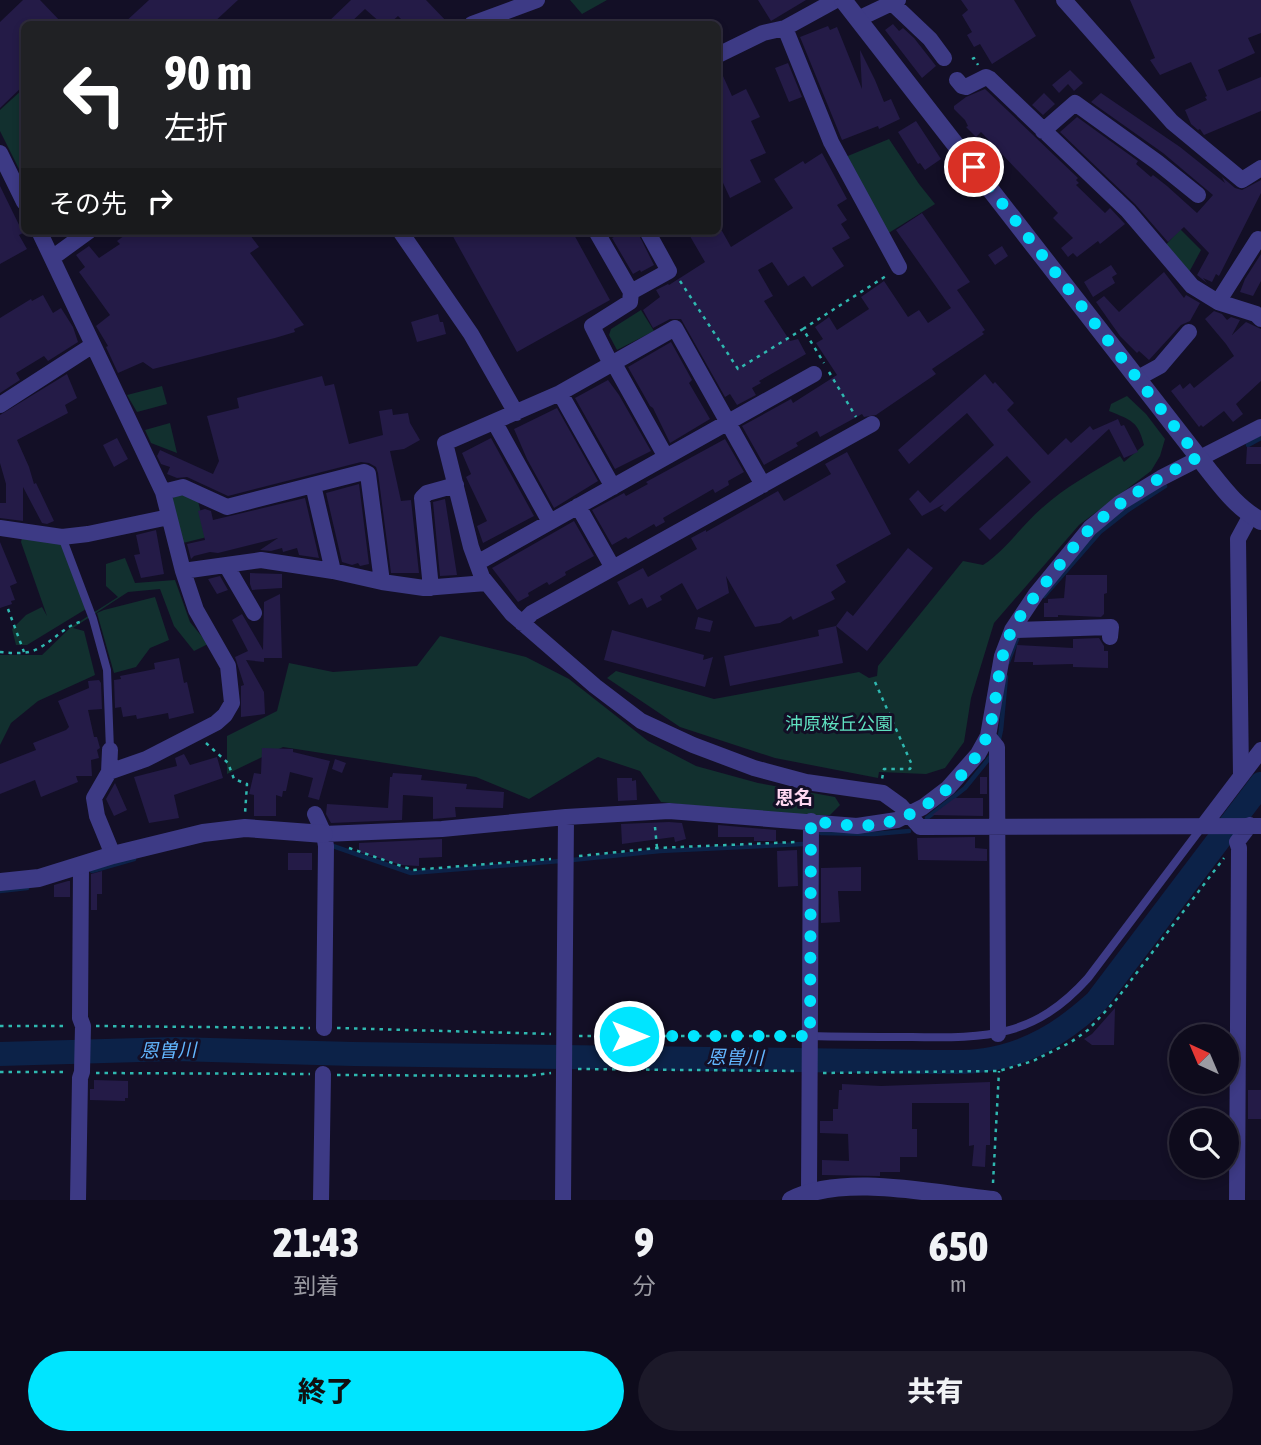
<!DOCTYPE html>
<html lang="ja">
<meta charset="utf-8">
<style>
body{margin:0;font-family:"Asap Condensed","Noto Sans JP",sans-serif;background:#1c1929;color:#f1f3f6;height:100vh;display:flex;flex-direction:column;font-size:26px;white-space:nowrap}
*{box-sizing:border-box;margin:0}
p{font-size:23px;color:#9b9ba3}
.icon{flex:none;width:38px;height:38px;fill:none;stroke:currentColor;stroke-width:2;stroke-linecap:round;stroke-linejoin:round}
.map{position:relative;height:1200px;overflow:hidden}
.sheet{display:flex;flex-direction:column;background:#0e0b1c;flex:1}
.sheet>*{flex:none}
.banner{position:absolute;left:21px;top:21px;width:700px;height:214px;border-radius:10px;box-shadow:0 4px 10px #0003,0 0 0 2px #2e2b3b;background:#202124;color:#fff;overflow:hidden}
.needle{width:46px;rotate:316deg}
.buttons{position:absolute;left:1169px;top:1024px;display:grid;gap:14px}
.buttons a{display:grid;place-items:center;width:70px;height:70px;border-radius:50%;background:#0e0b1c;box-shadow:0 4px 10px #0003,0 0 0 2px #2e2b3b;font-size:35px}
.pin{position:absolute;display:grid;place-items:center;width:60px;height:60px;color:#fff;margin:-30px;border:4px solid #fff;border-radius:50%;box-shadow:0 2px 7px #0007}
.me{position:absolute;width:77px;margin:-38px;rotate:90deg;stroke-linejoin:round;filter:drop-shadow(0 0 5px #0008)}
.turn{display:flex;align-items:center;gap:24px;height:147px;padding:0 28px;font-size:32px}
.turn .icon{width:91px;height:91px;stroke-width:2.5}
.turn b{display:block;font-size:49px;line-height:60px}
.then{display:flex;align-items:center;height:66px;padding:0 28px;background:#0003;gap:14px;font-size:26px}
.eta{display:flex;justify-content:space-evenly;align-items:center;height:119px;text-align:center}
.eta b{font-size:42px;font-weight:800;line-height:49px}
.cta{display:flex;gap:14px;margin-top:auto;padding:14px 28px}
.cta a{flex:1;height:80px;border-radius:42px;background:#00e5ff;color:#111;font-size:28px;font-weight:800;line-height:80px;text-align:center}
.cta a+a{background:#1c1929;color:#f1f3f6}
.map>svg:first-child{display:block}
.green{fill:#12302f}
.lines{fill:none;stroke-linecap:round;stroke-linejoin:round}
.stream{stroke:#0c2248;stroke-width:4.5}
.river{stroke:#0c2248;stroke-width:24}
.building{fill:#241b47}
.path{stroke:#2fb8b0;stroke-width:2.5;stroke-dasharray:3.5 5;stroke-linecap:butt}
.service{stroke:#3d3a85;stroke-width:8}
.minor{stroke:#3d3a85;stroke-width:16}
.tertiary{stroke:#3d3a85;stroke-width:18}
.route{stroke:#00e5ff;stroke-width:12;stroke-dasharray:0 21.6}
.labels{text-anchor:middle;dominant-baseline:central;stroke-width:6;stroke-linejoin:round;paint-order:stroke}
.park-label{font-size:18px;fill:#5fe0c0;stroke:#130f26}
.neighbourhood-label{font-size:19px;font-weight:bold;fill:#ffd6f0;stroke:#130f26}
.water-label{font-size:19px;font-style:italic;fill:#62b6ff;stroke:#130f26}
</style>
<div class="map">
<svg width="1261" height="1200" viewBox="0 0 1261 1200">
<rect width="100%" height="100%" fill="#130f26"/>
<path class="green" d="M570 0H607L582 14Z
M24 88V179L0 131V110Z
M889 139 919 184 935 204 887 234 843 158Z
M1180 229 1201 250 1187 276 1164 247Z
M641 310 654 331 617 350 609 335 611 329Z
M162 386 167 404 137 412 127 395Z
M1127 396 1146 414 1165 439 1160 456 1151 471 1079 525 994 623 971 698 964 742 945 768 926 774 879 772 878 778 775 758 680 727 607 678 616 671 714 699 859 672 869 678 877 676 878 666 963 561 983 565C1006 550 1021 526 1042 508 1065 487 1093 472 1120 456L1124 462 1144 445C1138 421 1131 420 1109 411L1111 404Z
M170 423 177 453 151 443 145 430Z
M176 493 197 497 207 537 183 543 172 499Z
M22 538 62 539 86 609 27 645H16L12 629 26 615 42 607 47 616 21 542Z
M125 558 135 583 175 580 190 622 208 644 194 651 174 626 160 589 128 592 73 628 84 631 95 675 38 701 11 723 0 745V655H42L71 627 118 597 106 586V564Z
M155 597 169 640 150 648 136 667 114 673 97 613 104 610Z
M440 636 526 657 569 679 648 741 696 766 758 783 835 797 840 805 830 815H781L661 802 640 771 598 757 529 799 476 777 283 747 227 774V736L277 711 289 663 333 672 417 666Z"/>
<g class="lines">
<path class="stream" d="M1248 445 1261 438
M1044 596 1100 532 1128 510 1165 486
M1008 662 1019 634
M999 739 1001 730 1006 677
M927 818 965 788 991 756
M821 833 874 834 909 831
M330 845 411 873 560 861
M572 860 660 851 803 844
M92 871 134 859
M0 891 27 888"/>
<path class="river" d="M0 1054 175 1049 353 1054 935 1062C951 1062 969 1063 985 1060 1030 1053 1063 1032 1096 1002L1261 784"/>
</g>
<path class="building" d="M23 0H40L63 24H24V85L0 108V22Z
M149 0H238L212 24H123Z
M351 0H426L449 24H406L398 16 389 24H382L365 9 349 24H326Z
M758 0H806L771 21Z
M961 0H1014L1036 36 992 64 980 44 974 47 967 35 972 32 962 15 968 10Z
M1130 0H1261V33L1248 38 1255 53 1218 70 1227 91 1261 77V111L1204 135 1200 129 1198 130 1191 124 1185 110 1207 100 1205 97 1207 96 1191 62 1160 75 1150 60 1155 58Z
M893 24 899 31 903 28 914 38 936 66 922 78 885 30Z
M828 26 830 30 837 27 862 89 860 50 875 80 884 102 891 99 900 119 879 129 878 126 842 140 800 37Z
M788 63 802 97 789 102 775 68Z
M718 65 732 96 746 89 760 117 751 121 766 153 750 160 761 182 730 198 718 172Z
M1070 70 1083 83 1074 91 1068 84 1059 93 1052 85Z
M985 89 1078 178 1076 180 1079 183 1076 185 1105 213 1110 208 1125 224 1100 244 1098 241 1077 257 1073 253 1068 257 1061 248 1073 238 1053 218 1058 213 981 132 976 137 966 127 968 126 965 120 954 109V106L966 97Z
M1044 93 1055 104 1043 115 1032 105Z
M1101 93 1180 147 1225 183 1222 177 1235 188 1242 190 1261 180V193L1219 276 1216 274 1212 282 1203 278 1207 283 1197 275 1209 253 1184 227 1168 242 1135 204 1060 132 1077 117 1138 161 1136 164 1151 177 1153 175 1167 186 1197 213 1213 195 1163 153 1091 102Z
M916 121 941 159 925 170 920 163 918 164 898 132Z
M822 153 847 199 837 205 847 220 841 224 850 238 832 248 844 266 812 287 804 276 788 286 772 262 758 270 773 296 764 301 790 341 798 339 806 354 759 381 761 383 752 388 756 395 737 405 730 394 725 397 681 319H670L653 328 643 310 660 297 656 290 668 284 669 285 705 262 687 231H722L731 247 793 208 774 179 803 161 805 164Z
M0 186 23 233 19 235 27 249 0 264Z
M922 213 970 282 957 290 985 330 982 332 984 334 932 369 936 374 876 415 864 417 862 414 820 437 817 431 796 443 798 446 764 465 742 426 791 399 793 403 837 375 816 343 823 339 815 327 829 317 837 330 869 309 861 297 884 281 908 317 919 310 928 323 951 308 896 230Z
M138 231H247L259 247 250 253 304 325 294 329 295 332 275 338 153 369 143 362 118 373 106 347 108 346 96 326 110 315 79 272 85 267 76 255 89 246 99 258 120 244 117 241 129 232 132 235Z
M450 231H572L610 300 517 352Z
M625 231H637L654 265 641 272 640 270 633 274 612 238Z
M1002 246 1008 256 995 265 988 255Z
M1261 254V281L1253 296 1240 292 1245 279Z
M1111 265 1117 274 1112 277 1115 283 1093 297 1084 282Z
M1164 272 1184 298 1186 295 1200 303 1190 321 1181 325 1149 360 1139 351 1137 353 1120 336 1096 302 1104 296 1119 312Z
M43 295 53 313 61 308 73 327 78 342 48 361 44 356 16 373 20 380 0 393V318L31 299 32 301Z
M1214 311 1222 314 1227 320 1231 317 1240 320 1232 335 1246 322 1261 329V381L1236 404 1243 414 1233 422 1224 411 1203 427 1201 425 1199 427 1171 391 1180 384 1183 389 1190 383 1194 388 1234 356 1226 344 1205 319Z
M438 314 440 322H443L446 334 417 342 411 322Z
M671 342 692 380 689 383 710 419 670 443 653 408 650 406 628 367Z
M67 374 77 398 65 405 68 413 17 440 29 467 34 484 36 483 54 521 47 524 42 523 23 487V521L0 518V503H6V484L0 463V415Z
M985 374 993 384 995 382 1014 403 1007 410 1048 455 1066 438 1071 443 1090 426 1093 430 1118 419 1121 426 1124 425 1138 452 1124 458 1109 429 990 540 979 529 1031 482 1007 456 945 512 940 508 944 504 922 516 909 499 918 490 930 503 994 445 967 413 909 464 898 450Z
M322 376 325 386 334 384 349 444 383 435 379 411 392 409 393 415 408 413 410 423 420 440 404 449 390 451 401 501 411 500 419 573H391L378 473 376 467 369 463 361 462 228 496 187 477 177 478 167 474 170 467 161 464 157 456 160 450 213 474 219 461 207 416 239 408 237 398Z
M608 380 619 395 651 451 615 469 575 398Z
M557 408 598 481 554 508 527 459 514 429Z
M117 438 128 459 114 467 103 445Z
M491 438 534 516 483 543 477 526 487 521 466 477 471 474 462 453Z
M725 439 744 472 728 481 729 485 715 493 713 489 663 518 665 522 656 527 654 524 628 539 626 537 612 545 592 510 624 493 626 496 648 484 646 482Z
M1247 447H1261V464H1246Z
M847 452 891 534 836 565 846 582 831 592 835 599 793 620 791 616 780 623 755 627 726 576 729 593 697 610 682 583 660 596 662 600 647 608 642 598 629 605 617 582 643 568 648 577 697 549 691 538 706 530V532L778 491 784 501 831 474 825 464Z
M359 484 369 564 360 566 358 563 352 565 342 562 326 493Z
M305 498 319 558 299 555 297 548 283 552 282 548 271 551 260 550 278 538 218 553 210 552 194 556 191 559 187 544 205 540 198 511 205 509 211 511 213 520Z
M445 499 457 575 440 576 433 502Z
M574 521 594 556 565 572 566 575 549 585 547 582 528 593 529 596 518 602 492 568Z
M156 530 164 574 141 578 134 555 140 554 136 535Z
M0 542 17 583 10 586 15 600 11 601 12 604 0 608Z
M908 548 933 568 867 651 836 626 847 611 853 616Z
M250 573 282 574V588L252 590 250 584Z
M1066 575H1107V593L1104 594V614L1101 617 1058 615V617H1044V603H1048V599L1064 598Z
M220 576 228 590 217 594 208 579Z
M280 594 282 658H264V662L246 660 264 692 265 714 241 717V686L244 685 235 657 248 651 232 620 242 614 263 650 264 602Z
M698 617 713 621 710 632 695 629Z
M836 626 843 663 730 686 724 656 819 636 818 630Z
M612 630 704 655 703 660 713 657 705 687 604 660Z
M1099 638 1104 646V651H1108V668L1073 667V664L1033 665V662H1014L1017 645 1073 648V639Z
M179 658 184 683 187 682 194 713 169 719 168 713 137 719 136 715 123 717 121 707 115 708 114 680 121 679 120 676 155 669 154 663Z
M99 680 101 683 102 709 88 710 94 737H97L100 748 97 750 99 758 91 760 92 776H76L78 782 41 797 35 780 0 794V764L36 750 33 743 66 730 69 727 58 701 89 688 88 681Z
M262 748 293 749V752L330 761 319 800 308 797 313 778 290 772 286 791H283L282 797 276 795V816H254V795L249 794 254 773 261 774Z
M184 754 190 765 217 757 223 778 174 795 179 818 149 823 134 777 177 766 175 758Z
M335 759 346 763 342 773 332 769Z
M393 773 422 775 421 780 467 784 466 789 504 792 503 808 455 807 456 817 433 819V797L403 795 402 820 331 823 326 814 327 804 388 808 390 777H392Z
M980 777H987V794H980Z
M617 778H632V781L636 780 637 800 618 801Z
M115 783 127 810 114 816 106 799Z
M955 798H983V816L932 815Z
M669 822 682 823 686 839 675 842 674 837 622 844 621 824Z
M718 825 776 830V841H754V837H718Z
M975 837V848L987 849V861L918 860 917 838Z
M442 839V857L419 858V866L401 865 359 852V843Z
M797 850 798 886 778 887 777 851Z
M288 853H312V870H288Z
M861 867V891H838L840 922 821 923V868Z
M102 871V894H97V910H91V874Z
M68 881H70V897H54V885Z
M1115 1008 1114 1045H1092L1084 1039 1092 1034Z
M94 1080 128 1081V1098H125V1101L90 1100V1089H94Z
M990 1082V1145H986L985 1167 972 1166 974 1145 969 1146V1103H912V1129H917V1157H900V1172H880V1176L822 1175V1160L849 1161 848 1134 820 1133V1121H833V1109H838L839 1090H842V1084L881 1086Z
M1248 1090H1261V1119H1248Z"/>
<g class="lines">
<path class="path" d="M972 59 974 58 978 65
M680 281 738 369 803 329 824 363
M803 329 886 276
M829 372 856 417
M8 609 24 652
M0 652C14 653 27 655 39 648 56 639 64 626 83 621
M875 682 912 765 910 769H884L882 779
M206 743 228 763 234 779 247 784 245 814
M655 827 657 848
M349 848 413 870 551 859
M579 856 657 848 796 842
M0 1026H68
M96 1026 310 1028
M337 1028 551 1034
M579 1036H796
M578 1069 796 1071
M0 1072H68
M96 1073 310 1074
M823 1073 999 1071 1033 1061 1071 1042 1088 1030 1116 1000 1224 858
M337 1075 526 1076 551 1073
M993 1183 999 1071"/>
<path class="service" d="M62 537 93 619 107 670 110 750
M810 1036C844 1037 878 1037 912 1037 988 1038 1034 1038 1088 978L1202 827"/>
<path class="minor" d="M1064 0 1172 122 1242 180 1261 168
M892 3 930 39 944 58
M858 19 898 0
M472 24 537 0
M785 28 831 142 899 267
M718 55 763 33 785 28 836 0
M957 80 962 86 966 87 986 77 990 79 1128 211 1192 286 1218 302 1256 314 1261 319
M1043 131 1075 103 1157 162 1198 195
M0 153 24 202
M39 231 163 492 183 571 196 610 228 666 232 703 225 715 216 723 146 759 109 772
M400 231 471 334 516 413
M596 231 631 292 630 302 592 326 609 360 613 362 666 457
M52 258 89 231
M631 292 669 271 647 231
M1218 302 1258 239
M1138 378 1160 366 1189 332
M560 393 613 487
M0 405 93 345
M495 423 550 522
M313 485 333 571
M763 485 675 328 560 393 445 443 471 547 482 577 512 614 595 686 641 721 693 745 754 768 806 782 883 793 901 806 920 827 1261 826
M163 492 183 487 227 507 364 472 368 474 382 582
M578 506 613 568
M0 528 62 537 88 534 169 517
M477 563 814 374
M226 565 254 613
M183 571 261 560 333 571 382 582 424 588 486 583
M431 588 422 498 427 493 456 485
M522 623 532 613 872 424
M1012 630 1111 627 1110 637
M988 736 997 747 998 1034
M110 750 109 772 94 798 97 816 113 855
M1241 776 1238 539 1251 515
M315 814 324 834 326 846 324 1028
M1204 825 1261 750
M324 834 442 829 566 817 669 811 857 826 897 820 923 807 948 788 978 754 988 736 1002 656 1012 630 1036 594 1090 528 1120 503 1161 478 1261 427
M809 1191 811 821
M78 1200 80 1078 82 1072 83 1026 80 1018 81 865
M321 1200 323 1074
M563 1200 566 817
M1237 1200 1239 848 1237 842 1250 825"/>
<path class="tertiary" d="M843 0 1210 472C1225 491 1239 509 1261 521
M0 882 39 878 113 855 203 833 245 828 324 834
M791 1200C845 1173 933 1194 993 1200"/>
</g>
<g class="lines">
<path class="route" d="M629 1036H810L811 821C836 824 861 828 885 823 927 814 980 768 990 726 999 693 997 658 1013 628 1024 608 1040 590 1054 572 1066 557 1078 540 1092 527 1123 498 1161 477 1198 457L974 167"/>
</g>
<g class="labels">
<g class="park-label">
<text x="839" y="723">沖原桜丘公園</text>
</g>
<g class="neighbourhood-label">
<text x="794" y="797">恩名</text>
</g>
<g class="water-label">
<text transform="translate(168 1050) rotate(-1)">恩曽川</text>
<text transform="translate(735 1057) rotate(1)">恩曽川</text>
</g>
</g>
</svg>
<div class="buttons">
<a><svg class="needle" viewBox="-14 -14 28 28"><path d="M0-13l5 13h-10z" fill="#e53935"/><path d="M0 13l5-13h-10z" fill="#9b9ba3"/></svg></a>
<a><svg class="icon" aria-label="search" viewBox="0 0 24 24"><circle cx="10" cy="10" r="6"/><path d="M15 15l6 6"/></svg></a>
</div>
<div class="pin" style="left:974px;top:167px;background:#d93025"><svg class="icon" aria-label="arrive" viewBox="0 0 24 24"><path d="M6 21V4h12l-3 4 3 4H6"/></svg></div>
<svg class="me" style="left:629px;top:1036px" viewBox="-20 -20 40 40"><circle r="17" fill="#00e5ff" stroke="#fff" stroke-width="3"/><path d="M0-11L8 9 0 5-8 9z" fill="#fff"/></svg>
<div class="banner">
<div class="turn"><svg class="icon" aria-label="left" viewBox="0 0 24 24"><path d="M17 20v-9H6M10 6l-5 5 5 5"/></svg><div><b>90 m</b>左折</div></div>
<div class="then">その先<svg class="icon" aria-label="right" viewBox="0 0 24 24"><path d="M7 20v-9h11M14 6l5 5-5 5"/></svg></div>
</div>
</div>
<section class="sheet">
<div class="eta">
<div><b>21:43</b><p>到着</p></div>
<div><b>9</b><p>分</p></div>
<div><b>650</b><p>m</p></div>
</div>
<div class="cta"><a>終了</a><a>共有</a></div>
</section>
